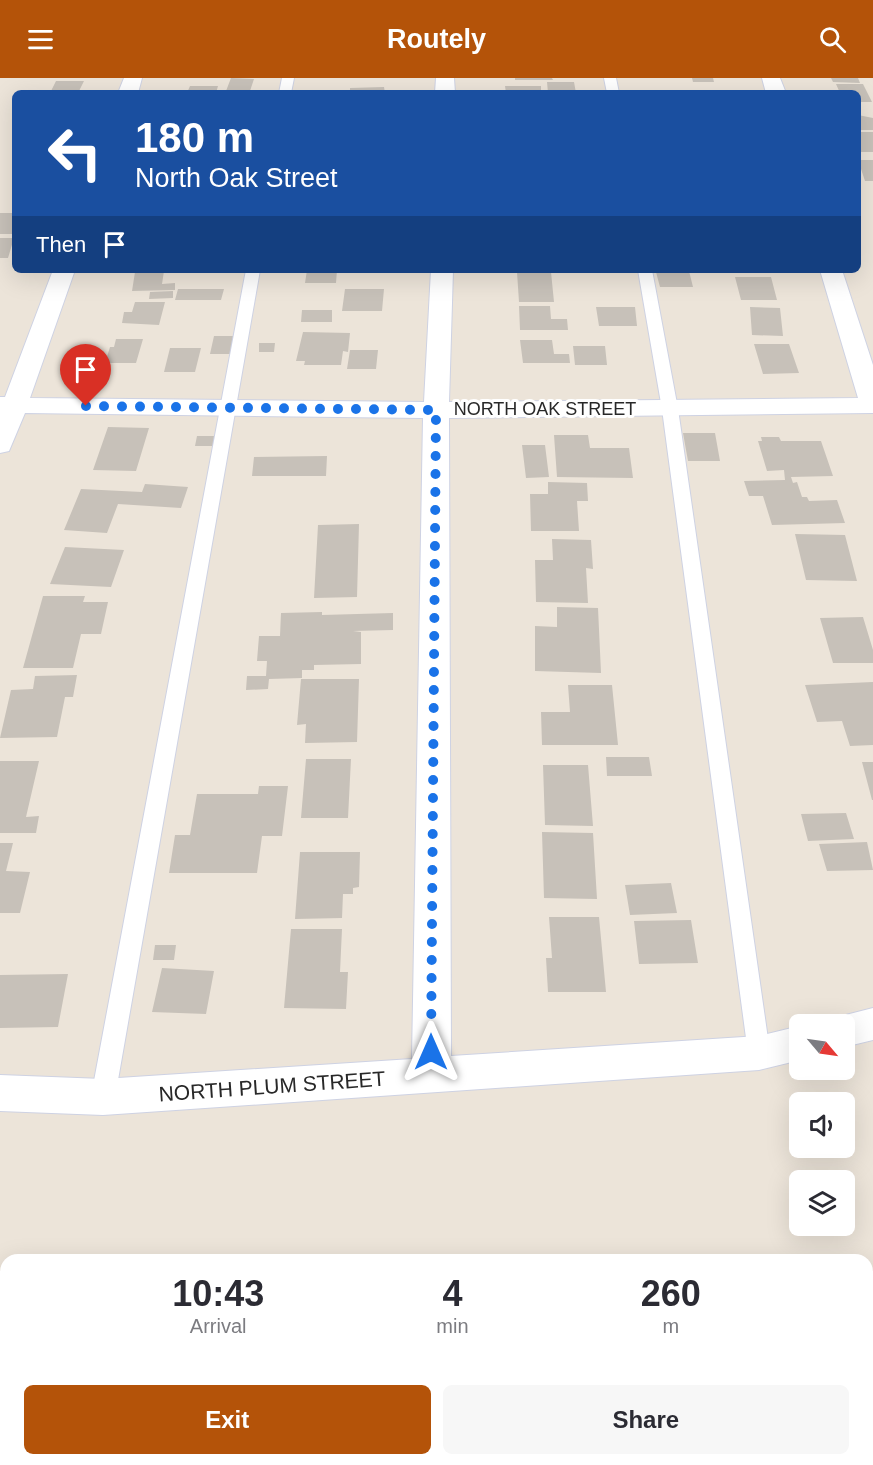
<!DOCTYPE html>
<style>
body{margin:0;font-family:Arial,sans-serif;background:#f7f7f7;color:#2b2b33;height:100vh;display:flex;flex-direction:column;font-size:22px;white-space:nowrap}
*{box-sizing:border-box;margin:0}
p{font-size:20px;color:#7c7c81}
.icon{flex:none;width:33px;height:33px;fill:none;stroke:currentColor;stroke-width:2;stroke-linecap:round;stroke-linejoin:round}
.map{position:relative;flex:1;overflow:hidden}
.panel{position:absolute;left:0px;top:1176px;width:873px;height:212px;display:flex;flex-direction:column;background:#fff;border-radius:18px 18px 0 0;box-shadow:0 6px 24px #0002}
.panel>*{flex:none}
.top-card{position:absolute;left:12px;top:12px;width:849px;height:183px;border-radius:9px;box-shadow:0 6px 24px #0002;background:#1a4fa0;color:#fff;overflow:hidden}
.needle{width:39px;rotate:119deg}
.fabs{position:absolute;left:789px;top:936px;display:grid;gap:12px}
.fabs a{display:grid;place-items:center;width:66px;height:66px;border-radius:9px;background:#fff;box-shadow:0 6px 24px #0002;font-size:30px}
.pin{position:absolute;display:grid;place-items:center;width:51px;height:51px;color:#fff;margin:-62px -26px;border-radius:50% 50% 50% 0;rotate:-45deg;box-shadow:0 0 6px #0007}
.pin .icon{rotate:45deg}
.me{position:absolute;width:66px;margin:-33px;rotate:0deg;stroke-linejoin:round;filter:drop-shadow(0 0 4px #0008)}
.turn{display:flex;align-items:center;gap:21px;height:126px;padding:0 24px;font-size:27px}
.turn .icon{width:78px;height:78px;stroke-width:2.5}
.turn b{display:block;font-size:42px;line-height:51px}
.then{display:flex;align-items:center;height:57px;padding:0 24px;background:#0003;gap:12px;font-size:22px}
.eta{display:flex;justify-content:space-evenly;align-items:center;height:102px;text-align:center}
.eta b{font-size:36px;font-weight:700;line-height:42px}
.primary-button{display:flex;gap:12px;margin-top:auto;padding:12px 24px}
.primary-button a{flex:1;height:69px;border-radius:9px;background:#b45309;color:#fff;font-size:24px;font-weight:700;line-height:69px;text-align:center}
.primary-button a+a{background:#f7f7f7;color:#2b2b33}
header{display:flex;justify-content:space-between;align-items:center;height:78px;padding:0 24px;background:#b45309;color:#fff;font-size:27px;font-weight:700}
.map>svg:first-child{display:block}
.building{fill:#c7c1b9}
.lines{fill:none;stroke-linecap:round;stroke-linejoin:round}
.lane-casing{stroke:#ced2e3;stroke-width:2}
.street-casing{stroke:#ced2e3;stroke-width:2}
.lane{fill:#fff;fill-rule:evenodd}
.street{fill:#fff;fill-rule:evenodd}
.rail-casing{stroke:#9b9fb4;stroke-width:8}
.rail{stroke:#fff;stroke-width:6;stroke-dasharray:17;stroke-linecap:butt}
.route{stroke:#1a73e8;stroke-width:10;stroke-dasharray:0 18}
.labels{text-anchor:middle;dominant-baseline:central;stroke-width:6;stroke-linejoin:round;paint-order:stroke}
.far-street-label{font-size:18px;fill:#282828;stroke:#fff}
.street-label{font-size:21px;fill:#282828;stroke:#fff}
</style>
<header><svg class="icon" aria-label="menu" viewBox="0 0 24 24"><path d="M4 6h16M4 12h16M4 18h16"/></svg>Routely<svg class="icon" aria-label="search" viewBox="0 0 24 24"><circle cx="10" cy="10" r="6"/><path d="M15 15l6 6"/></svg></header>
<div class="map">
<svg width="873" height="1387" viewBox="0 0 873 1387">
<rect width="100%" height="100%" fill="#ece4d9"/>
<path class="building" d="M231 0 254 1 250 13H226Z
M515 0H552L553 2H515Z
M692 0H713L714 4H693Z
M831 0H858L860 5 833 4Z
M56 3H84L78 15H50Z
M547 4H574L576 15H548Z
M836 6H863L872 24H858V15H840Z
M190 8H218L216 15H187Z
M505 8H541V15H506Z
M384 9 385 15H350V10Z
M858 37 873 40V52H858Z
M858 54H873V74H858Z
M858 82H873V103H865Z
M0 135H15V156H0Z
M0 160H14L8 180H0Z
M307 192H337L336 205H305Z
M164 193 162 206 175 205V212L132 213 135 194Z
M689 193 693 209H660L656 194Z
M517 194H551L554 224H519Z
M735 199H771L777 222H741Z
M178 211H224L221 222H175Z
M345 211H384L382 233H342Z
M173 213V220L149 221 150 214Z
M135 224H165L159 247 122 245 124 234H132Z
M519 228H550L551 241H567L568 252H520Z
M596 229H635L637 248H599Z
M750 229 780 230 783 258 752 257Z
M302 232H332V244H301Z
M303 254 350 255 348 274 343 273 341 287H304L305 283H296Z
M214 258H237L233 276H210Z
M116 261H143L136 285H105L110 269H114Z
M520 262H552L554 276H569L570 285H523Z
M259 265H275L274 274H259Z
M754 266H789L799 295 763 296Z
M573 268H605L607 287H575Z
M170 270H201L195 294H164Z
M350 272H378L376 291H347Z
M108 349 149 350 136 393 93 392Z
M683 355H715L720 383H688Z
M554 357H588L590 370H629L633 400 557 399Z
M197 358H215L214 368H195Z
M761 359H779L781 363H821L833 398 791 399 793 405 797 404 802 419H807L809 423 837 422 845 445 772 447 763 418H749L744 403 785 402 784 392 767 393 758 363H762Z
M522 367H545L549 399 526 400Z
M327 378 326 398H252L254 379Z
M548 404 587 405 588 423H577L579 453H531L530 416H548Z
M145 406 188 409 181 430 118 426 107 455 64 452 81 411 142 414Z
M359 446 357 519 314 520 318 447Z
M795 456 845 457 857 503 806 502Z
M552 461 591 462 593 491 586 490 588 525 536 524 535 482H553Z
M65 469 124 472 111 509 50 506Z
M43 518H85L83 524H108L101 556H81L73 590H23Z
M557 529 598 530 601 595 535 593V548L557 549Z
M322 534V537L393 535V552L353 553 361 554V586L314 587V592H302V600L269 601 268 611 246 612 247 598H266L267 583H257L259 558H280L281 535Z
M863 539 873 572V585H833L820 540Z
M77 597 73 619H65L57 659 0 660 11 612 33 611 35 598Z
M301 601H359L357 664 305 665 306 646 297 647Z
M873 604V667L850 668 842 643 817 644 805 607Z
M568 607H612L618 667H542L541 634H570Z
M606 679H649L652 698H607Z
M306 681H351L348 740H301Z
M0 683H39L26 739 39 738 36 755H0Z
M862 684H873V722H872Z
M543 687H588L593 748 545 747Z
M259 708H288L282 758H262L257 795H169L175 757H190L197 716H258Z
M846 735 854 761 808 763 801 736Z
M542 754 593 755 597 821 544 820Z
M867 764 873 792 827 793 819 766Z
M0 765H13L6 793 30 794 20 835H0Z
M300 774H360L359 809 353 810V816H343L342 840 295 841Z
M671 805 677 835 630 837 625 807Z
M549 839H599L606 914H548L546 880H552Z
M691 842 698 885 639 886 634 843Z
M291 851H342L340 894H348L346 931 284 930Z
M155 867H176L174 882H153Z
M162 890 214 893 206 936 152 934Z
M68 896 58 949 0 950V897Z"/>
<g class="lines">
<g class="lane-casing">
<path id="lane" d="M282 0H294L291 15H279Z
M604 0H616L619 15H607Z
M246 192H260L115 1019 111 1026 103 1029 95 1026 91 1019Z
M638 192H652L678 331 770 975 767 982 759 985 751 982 748 975 662 331Z"/>
</g>
<g class="street-casing">
<path id="street" d="M124 0H142L138 15H118Z
M436 0H454L455 15H435Z
M762 0H780L786 15H766Z
M53 192H75L30 320 424 324 431 192H453L449 324 858 320 820 192H842L873 287V335L449 340 451 978 759 958 800 948V982L759 992 103 1037 0 1033V997L103 1001 412 981 423 340 25 335 9 373 0 375V319H5Z
M873 930V962L844 969V946H828L830 941Z"/>
</g>
<use href="#lane" class="lane"/>
<use href="#street" class="street"/>
<g class="rail-casing">
<path id="rail" d="M867 1198 873 1197
M0 1232H6"/>
</g>
<use href="#rail" class="rail"/>
</g>
<g class="lines">
<path class="route" d="M86 328 436 332 431 974"/>
</g>
<g class="labels">
<g class="far-street-label">
<text x="545" y="331">NORTH OAK STREET</text>
</g>
<g class="street-label">
<text transform="translate(272 1008) rotate(-4)">NORTH PLUM STREET</text>
</g>
</g>
</svg>
<div class="fabs">
<a><svg class="needle" viewBox="-14 -14 28 28"><path d="M0-13l5 13h-10z" fill="#e53935"/><path d="M0 13l5-13h-10z" fill="#7c7c81"/></svg></a>
<a><svg class="icon" aria-label="sound" viewBox="0 0 24 24"><path d="M4 9h4l5-4v14l-5-4H4zM17 9q2 3 0 6"/></svg></a>
<a><svg class="icon" aria-label="layers" viewBox="0 0 24 24"><path d="M12 4l9 5-9 5-9-5zM3 14l9 5 9-5"/></svg></a>
</div>
<div class="pin" style="left:86px;top:328px;background:#d93025"><svg class="icon" aria-label="arrive" viewBox="0 0 24 24"><path d="M6 21V4h12l-3 4 3 4H6"/></svg></div>
<svg class="me" style="left:431px;top:974px" viewBox="-20 -20 40 40"><path d="M0-17L14 15 0 8-14 15z" fill="#1a73e8" stroke="#fff" stroke-width="4"/></svg>
<div class="top-card">
<div class="turn"><svg class="icon" aria-label="left" viewBox="0 0 24 24"><path d="M17 20v-9H6M10 6l-5 5 5 5"/></svg><div><b>180 m</b>North Oak Street</div></div>
<div class="then">Then<svg class="icon" aria-label="arrive" viewBox="0 0 24 24"><path d="M6 21V4h12l-3 4 3 4H6"/></svg></div>
</div>
<section class="panel">
<div class="eta">
<div><b>10:43</b><p>Arrival</p></div>
<div><b>4</b><p>min</p></div>
<div><b>260</b><p>m</p></div>
</div>
<div class="primary-button"><a>Exit</a><a>Share</a></div>
</section>
</div>
